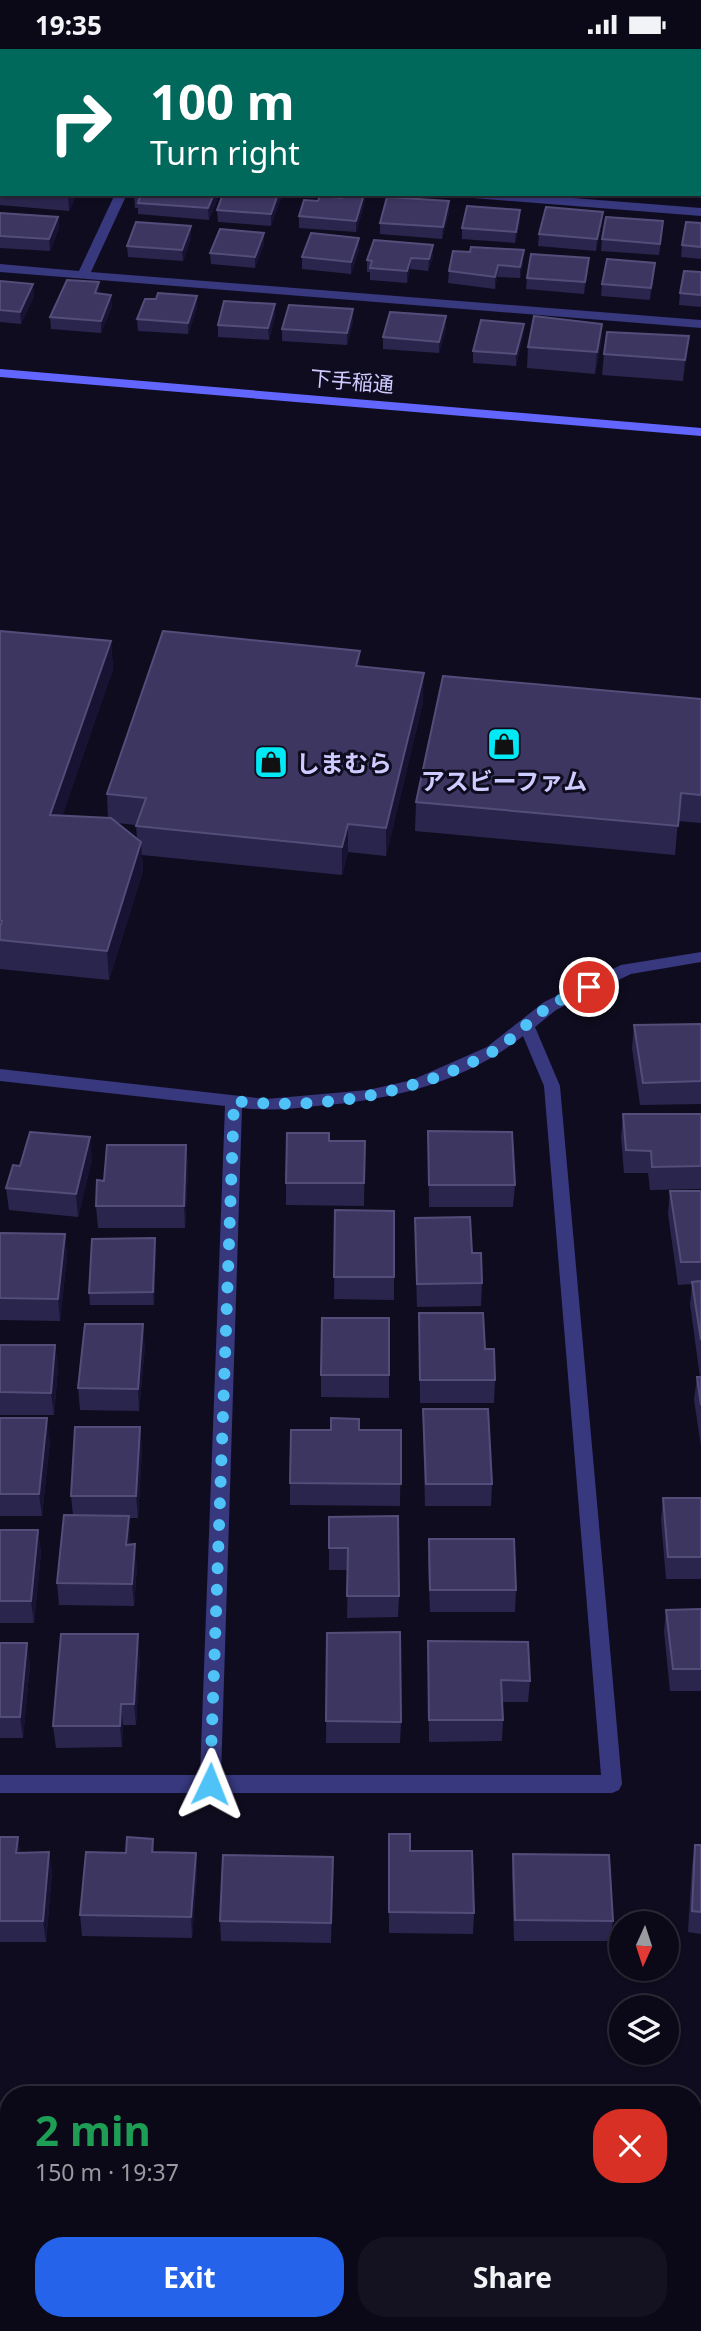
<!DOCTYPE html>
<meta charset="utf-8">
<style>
body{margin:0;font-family:"Noto Sans","Noto Sans JP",sans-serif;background:#141220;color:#f1f3f6;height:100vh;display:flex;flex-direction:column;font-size:26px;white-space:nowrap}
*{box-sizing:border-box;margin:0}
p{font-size:23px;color:#9a9aa1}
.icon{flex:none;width:38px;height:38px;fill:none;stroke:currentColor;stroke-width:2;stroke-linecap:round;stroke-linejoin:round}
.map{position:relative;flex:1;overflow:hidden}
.details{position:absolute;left:0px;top:2037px;width:702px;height:245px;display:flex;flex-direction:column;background:#0b0917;border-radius:28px 28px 0 0;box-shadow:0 2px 5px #0004,0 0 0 2px #2b2a36}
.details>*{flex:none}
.banner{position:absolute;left:0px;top:0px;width:702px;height:147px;box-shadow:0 2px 5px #0004,0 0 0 2px #2b2a36;background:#00695c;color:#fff;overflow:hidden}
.needle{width:46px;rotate:183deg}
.controls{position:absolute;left:609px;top:1862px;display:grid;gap:14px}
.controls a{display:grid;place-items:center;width:70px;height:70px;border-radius:50%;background:#0b0917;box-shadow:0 2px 5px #0004,0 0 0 2px #2b2a36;font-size:35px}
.pin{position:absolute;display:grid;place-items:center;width:60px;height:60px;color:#fff;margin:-30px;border:4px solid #fff;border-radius:50%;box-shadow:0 2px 7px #0007}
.me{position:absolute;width:77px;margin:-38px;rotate:2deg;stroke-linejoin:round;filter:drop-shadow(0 0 5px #0008)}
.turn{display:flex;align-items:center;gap:24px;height:147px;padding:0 35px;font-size:32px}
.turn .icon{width:91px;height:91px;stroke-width:2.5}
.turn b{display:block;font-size:49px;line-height:60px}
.round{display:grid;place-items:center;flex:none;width:74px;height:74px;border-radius:28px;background:#141220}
.summary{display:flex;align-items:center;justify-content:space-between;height:119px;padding:0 35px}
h1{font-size:42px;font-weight:700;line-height:52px;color:#1e9e55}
.primary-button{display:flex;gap:14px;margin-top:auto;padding:14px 35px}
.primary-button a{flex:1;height:80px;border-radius:28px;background:#2563eb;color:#fff;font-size:28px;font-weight:700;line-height:80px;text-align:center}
.primary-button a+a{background:#141220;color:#f1f3f6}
.status{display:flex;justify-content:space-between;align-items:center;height:49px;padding:0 35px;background:#0b0917;direction:ltr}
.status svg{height:19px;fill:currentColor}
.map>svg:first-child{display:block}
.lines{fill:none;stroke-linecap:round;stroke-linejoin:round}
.stream{fill:#0c2444;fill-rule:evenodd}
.street{fill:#37387e;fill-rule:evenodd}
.secondary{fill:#6266ff;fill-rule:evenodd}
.wall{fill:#2a254d;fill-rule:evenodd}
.shaded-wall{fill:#181333}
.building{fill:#3c3660;stroke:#534e79;stroke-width:2}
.route{stroke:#4fc3f7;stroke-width:12;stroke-dasharray:0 21.6}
.labels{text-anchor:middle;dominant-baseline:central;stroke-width:6;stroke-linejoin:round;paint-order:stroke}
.far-street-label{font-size:21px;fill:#cecbff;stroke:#0f0c1f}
.poi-label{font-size:24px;font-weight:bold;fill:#cecbff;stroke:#0f0c1f;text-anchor:start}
</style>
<div class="status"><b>19:35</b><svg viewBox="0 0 49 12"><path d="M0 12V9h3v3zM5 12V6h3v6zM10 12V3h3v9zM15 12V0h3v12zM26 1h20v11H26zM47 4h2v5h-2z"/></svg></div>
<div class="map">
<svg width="701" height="2282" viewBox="0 0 701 2282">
<rect width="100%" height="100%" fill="#0f0c1f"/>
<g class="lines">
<path class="stream" d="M0 2101H9V2121H0Z
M693 2103H701V2123H693Z"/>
<path class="street" d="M178 0H190V2H178Z
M0 3H2V9H0Z
M700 56H701V62H700Z
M0 104H2V112H0Z
M115 145H127L91 223 701 271V279L0 223V215L79 222Z
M467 145H522L701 159V167L473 149Z
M701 903V913L631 925 556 961 535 978 560 1037 622 1735 619 1741 612 1744H0V1726H200L225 1057 0 1032V1020L266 1050 368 1041 412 1031 487 998 544 953 621 916ZM523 987 544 1037 601 1726H221L242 1059C268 1062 292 1060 317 1057 391 1051 464 1034 523 987Z"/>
<path class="secondary" d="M0 320 701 379V387L0 328Z"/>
</g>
<path class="wall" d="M80 0H132L131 2H80Z
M213 0H263L262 2H213Z
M615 0H636V2Z
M656 0H701V6H700V2H656Z
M0 22 2 23V51H0Z
M0 61H2V92H0Z
M0 113H2V145H77L69 162 0 156Z
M223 145H281V149L271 177 218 173 217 161Z
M365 145 364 156 356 183 299 179V167L318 152Z
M134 147 217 151 209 171 138 165V159H135Z
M0 164 58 168 59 179 50 202 0 199Z
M449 164 442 190 380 185V174Z
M520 173 515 194 462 190V179Z
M701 174V210L681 208 682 196Z
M602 175 596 202 538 197 539 185Z
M264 184V195L255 219 211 215 210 204Z
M662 184 659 206 601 202 602 190Z
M191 189 183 212 128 208 127 197Z
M359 201 351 225 302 220V208Z
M433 208 428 222 410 220 407 234 370 231V223H367V211Z
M523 213 520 229 497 228 495 240 448 234 449 222Z
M588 221 584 245 526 240 527 229Z
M701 223V258L679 256 680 244Z
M654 225 650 251 601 247 602 235Z
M0 232 34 247 21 275 0 273Z
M100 245 112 257 101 284 51 280 50 268Z
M197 247V258L188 285 138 282 137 270 156 250Z
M275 267 269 291 218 288V276Z
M446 267V279L439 304 383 300V288Z
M353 272 347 296 282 292V280Z
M524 275 523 287 516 317 473 314V302Z
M602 275 601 296 595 325 527 319 528 298Z
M689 287 683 332 602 326 604 305Z
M0 582 111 592 113 620 62 767 108 769 107 745 360 618 423 653 386 807 348 803 342 826 142 806 143 822 109 931 0 920ZM117 774 136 776 137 790Z
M701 650V774L678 772 675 806 415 782 416 753Z
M701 975V1055L640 1056 632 999 634 976Z
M623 1065H701V1140L650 1141 648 1124H624L621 1088Z
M428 1082 515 1136 513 1158H429Z
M329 1092H365L364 1157 286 1156V1134Z
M186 1096 188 1119 185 1179H98L96 1157 104 1132Z
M92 1110 78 1168 9 1161 6 1139 20 1117Z
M670 1142H701V1397L694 1351 697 1328H700L690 1255 692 1235 678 1236 668 1165Z
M335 1161 394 1162V1251L334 1250Z
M415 1169 472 1204 482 1234 481 1257 417 1258 415 1191Z
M0 1184 65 1185 67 1207 60 1272 0 1271Z
M156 1202 154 1256H90L89 1244Z
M419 1264 485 1300 495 1331 494 1354H420Z
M389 1269V1349L321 1348V1326Z
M0 1296H55L58 1318 54 1366H0Z
M145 1297 139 1362 80 1361 78 1339Z
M423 1360 492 1435 491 1457H425L423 1382Z
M0 1369 50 1392 42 1467H0Z
M140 1378 142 1400 138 1469H129L130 1496 137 1517 134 1557 59 1556 57 1534 73 1466 71 1447Z
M359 1381H401L400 1457 290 1456V1434Z
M663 1449H701V1530H666L661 1471Z
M329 1468 399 1547 398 1568 347 1569 348 1521H329Z
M0 1481H38L41 1504 34 1574H0Z
M429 1490 516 1541 515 1563H430L428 1512Z
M701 1560V1642H670L664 1582 666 1561Z
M327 1584 401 1673 400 1694H326Z
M428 1592 530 1632 528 1653H502L503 1671 502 1692 429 1693Z
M0 1594H27L30 1616 23 1689H0Z
M140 1607 136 1676H123L122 1698 56 1699 53 1677Z
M389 1785 410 1802 474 1864 473 1885 389 1884Z
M0 1788H18L20 1804 49 1803 52 1824 46 1893H0Z
M153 1790 154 1803 196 1804 197 1825 192 1889 82 1887 80 1866 126 1804Z
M695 1796H701V1885L688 1883 692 1817Z
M513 1805 613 1872 610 1892H514L512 1826Z
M333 1808 331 1894 221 1892 220 1872Z"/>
<path class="shaded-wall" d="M68 145H77L69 162Z
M214 145H217V151L209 171 208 159Z
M278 145H281V149L271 177V165Z
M365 145 364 156 356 183V172Z
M449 152V164L442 190 443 178Z
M520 161V173L515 194 516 183Z
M603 163 602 175 596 202 597 190Z
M58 168 59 179 50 202 49 190Z
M191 177V189L183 212 182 201Z
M264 184V195L255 219V208Z
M359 189V201L351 225V213Z
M433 196V208L428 222 429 210Z
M524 201 523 213 520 229V218Z
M411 209 410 220 407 234V222Z
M589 209 588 221 584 245 585 233Z
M655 214 654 225 650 251 651 239Z
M498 216 497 228 495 240V228Z
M99 233 100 245 95 244Z
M33 235 34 247 21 275 20 263Z
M111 246 112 257 101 284V272Z
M197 247V258L188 285V274Z
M275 255V267L269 291 268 279Z
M353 260V272L347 296V284Z
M446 267V279L439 304V293Z
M524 275 523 287 516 317V305Z
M602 275 601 296 595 325 597 303Z
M689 287 687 308 683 332 685 311Z
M111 592 113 620 53 795 50 766Z
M360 602V630L356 617Z
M424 624 423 653 386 807V779Z
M348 775V803L342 826V798Z
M141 793 143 822 109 931 107 902Z
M90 1088 92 1110 78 1168 76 1145Z
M186 1096 188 1119 185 1179 184 1157Z
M65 1185 67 1207 60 1272 58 1250Z
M155 1189 156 1202 154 1256 153 1243Z
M143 1275 145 1297 139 1362 138 1340Z
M55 1296 58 1318 54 1366 51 1344Z
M47 1369 50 1392 42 1467 39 1445Z
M140 1378 142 1400 138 1469 136 1447Z
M129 1467 130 1489 128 1518 126 1496Z
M38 1481 41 1504 34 1574 31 1552Z
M135 1495 137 1517 134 1557 132 1535Z
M138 1585 140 1607 136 1676 134 1655Z
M27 1594 30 1616 23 1689 20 1668Z
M121 1655 123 1676 122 1698 120 1677Z
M18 1788 21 1809 16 1804Z
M49 1803 52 1824 46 1893 43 1872Z
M196 1804 197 1825 192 1889 191 1868Z
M333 1808V1830L331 1894V1874Z"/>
<path class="building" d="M237 0H259V1Z
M273 0H323V2H296Z
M348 0H399V2H348Z
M444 0H494V2H443Z
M504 0H522L543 1 504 2Z
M700 10H701V29H700Z
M0 22 2 23V40H0Z
M0 61H2V80H0Z
M700 112H701V132H700Z
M0 113H2V136H0Z
M135 145H214L208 159 138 154 140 148 134 147Z
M223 145H278L271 165 217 161Z
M343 145H364L356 172 299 167 304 151 318 152 320 147 342 149Z
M387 148 449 152 443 178 380 174Z
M467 157 520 161 516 183 462 179Z
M546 158 603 163 597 190 539 185Z
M0 164 58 168 49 190 0 187Z
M606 168 663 172 660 195 602 190Z
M136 173 191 177 182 201 127 197Z
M686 173 701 174V198L682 196Z
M220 180 264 184 255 208 210 204Z
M311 184 359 189 351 213 302 208Z
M374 191 433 196 429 210 411 209 407 222 370 219 372 212 367 211Z
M471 198 524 201 520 218 498 216 495 228 449 222 453 202 470 203Z
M531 205 589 209 585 233 527 229Z
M607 210 655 214 651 239 602 235Z
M684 222 701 223V246L680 244Z
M67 231 99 233 95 244 111 246 101 272 50 268Z
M0 232 33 235 20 263 0 261Z
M158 244 197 247 188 274 137 270 145 250H156Z
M224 252 275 255 268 279 218 276Z
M289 256 353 260 347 284 282 280Z
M390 263 446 267 439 293 383 288Z
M534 267 602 275 597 303 528 298Z
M481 271 524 275 516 305 473 302Z
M607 283 689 287 685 311 604 305Z
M0 582 111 592 50 766 111 769 141 793 107 902 0 891V878L2 872 0 871Z
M163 582 360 602 356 617 424 624 386 779 348 775 342 798 136 777 146 749 107 745Z
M443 627 701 650V746L681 744 678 777 416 753Z
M701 975V1032L643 1034 634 976Z
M623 1065H701V1117L652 1118 651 1102 626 1101Z
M428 1082 512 1083 515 1136H429Z
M30 1083 90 1088 76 1145 6 1139 13 1116 20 1117Z
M287 1084H329V1092H365L364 1134H286Z
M107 1096H186L184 1157H96L97 1131 104 1132Z
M670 1142H701V1213H681Z
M335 1161 394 1162V1228H334Z
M470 1168 472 1204H481L482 1234 417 1235 415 1169Z
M0 1184 65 1185 58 1250 0 1249Z
M155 1189 153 1243 89 1244 92 1190Z
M701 1232V1291L692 1233Z
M419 1264H483L485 1300H494L495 1331H420Z
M322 1269H389V1326H321Z
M85 1275H143L138 1340 78 1339Z
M0 1296H55L51 1344 0 1343Z
M697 1328H701V1356Z
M423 1360H488L492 1435H426Z
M0 1369H47L39 1445H0Z
M331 1369 359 1370V1381H401V1435L290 1434 291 1381H331Z
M75 1378H140L136 1447H71Z
M663 1449H701V1508H668Z
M64 1466 129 1467 126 1496 135 1495 132 1535 57 1534Z
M398 1467 399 1547H347L348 1499H329V1468Z
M0 1481H38L31 1552H0Z
M429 1490H514L516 1541H430Z
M701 1560V1620H673L666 1561Z
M400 1583 401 1673 326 1672 327 1584Z
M61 1585H138L134 1655H121L120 1677H53Z
M428 1592 528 1593 530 1632 501 1631 503 1671H429Z
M0 1594H27L20 1668H0Z
M389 1785H410V1802H472L474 1864 389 1863Z
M0 1788H18L16 1804 49 1803 43 1872H0Z
M127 1788 153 1790 152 1803 196 1804 191 1868 80 1866 86 1803 126 1804Z
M695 1796H701V1863L692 1862Z
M513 1805 609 1806 613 1872 515 1871Z
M223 1806 333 1808 331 1874 220 1872Z"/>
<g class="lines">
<path class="route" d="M210 1735 234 1052C321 1062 415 1045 492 1003 513 991 530 970 550 957 562 949 576 944 589 938"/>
</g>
<defs>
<g id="shop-square" transform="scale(1.75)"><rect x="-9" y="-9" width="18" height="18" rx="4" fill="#01e9f5" stroke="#0f0c1f"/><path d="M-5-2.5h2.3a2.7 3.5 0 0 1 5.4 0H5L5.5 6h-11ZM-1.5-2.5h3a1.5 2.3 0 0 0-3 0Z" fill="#111"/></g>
</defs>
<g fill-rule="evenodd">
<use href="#shop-square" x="504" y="695"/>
<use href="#shop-square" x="271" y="713"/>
</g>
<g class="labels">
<g class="far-street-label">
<text transform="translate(352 332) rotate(5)">下手稲通</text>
</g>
<g class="poi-label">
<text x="296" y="713">しまむら</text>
<text x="504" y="731" text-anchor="middle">アスビーファム</text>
</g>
</g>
</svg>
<div class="controls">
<a><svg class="needle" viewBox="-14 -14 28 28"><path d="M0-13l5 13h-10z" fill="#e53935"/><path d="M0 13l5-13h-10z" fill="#9a9aa1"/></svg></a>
<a><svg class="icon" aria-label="layers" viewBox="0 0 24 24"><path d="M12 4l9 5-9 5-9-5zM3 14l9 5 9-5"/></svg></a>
</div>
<div class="pin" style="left:589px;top:938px;background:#d93025"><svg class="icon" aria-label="arrive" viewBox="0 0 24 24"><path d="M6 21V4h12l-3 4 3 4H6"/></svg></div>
<svg class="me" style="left:210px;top:1735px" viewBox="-20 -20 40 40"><path d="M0-17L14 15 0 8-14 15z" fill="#4fc3f7" stroke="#fff" stroke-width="4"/></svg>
<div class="banner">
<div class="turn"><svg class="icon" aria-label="right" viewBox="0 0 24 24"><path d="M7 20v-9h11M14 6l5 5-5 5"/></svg><div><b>100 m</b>Turn right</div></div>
</div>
<section class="details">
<div class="summary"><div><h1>2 min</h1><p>150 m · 19:37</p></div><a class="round" style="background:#d93025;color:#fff"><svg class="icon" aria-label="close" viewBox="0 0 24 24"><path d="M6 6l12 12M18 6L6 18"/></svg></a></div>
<div class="primary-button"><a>Exit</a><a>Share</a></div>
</section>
</div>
